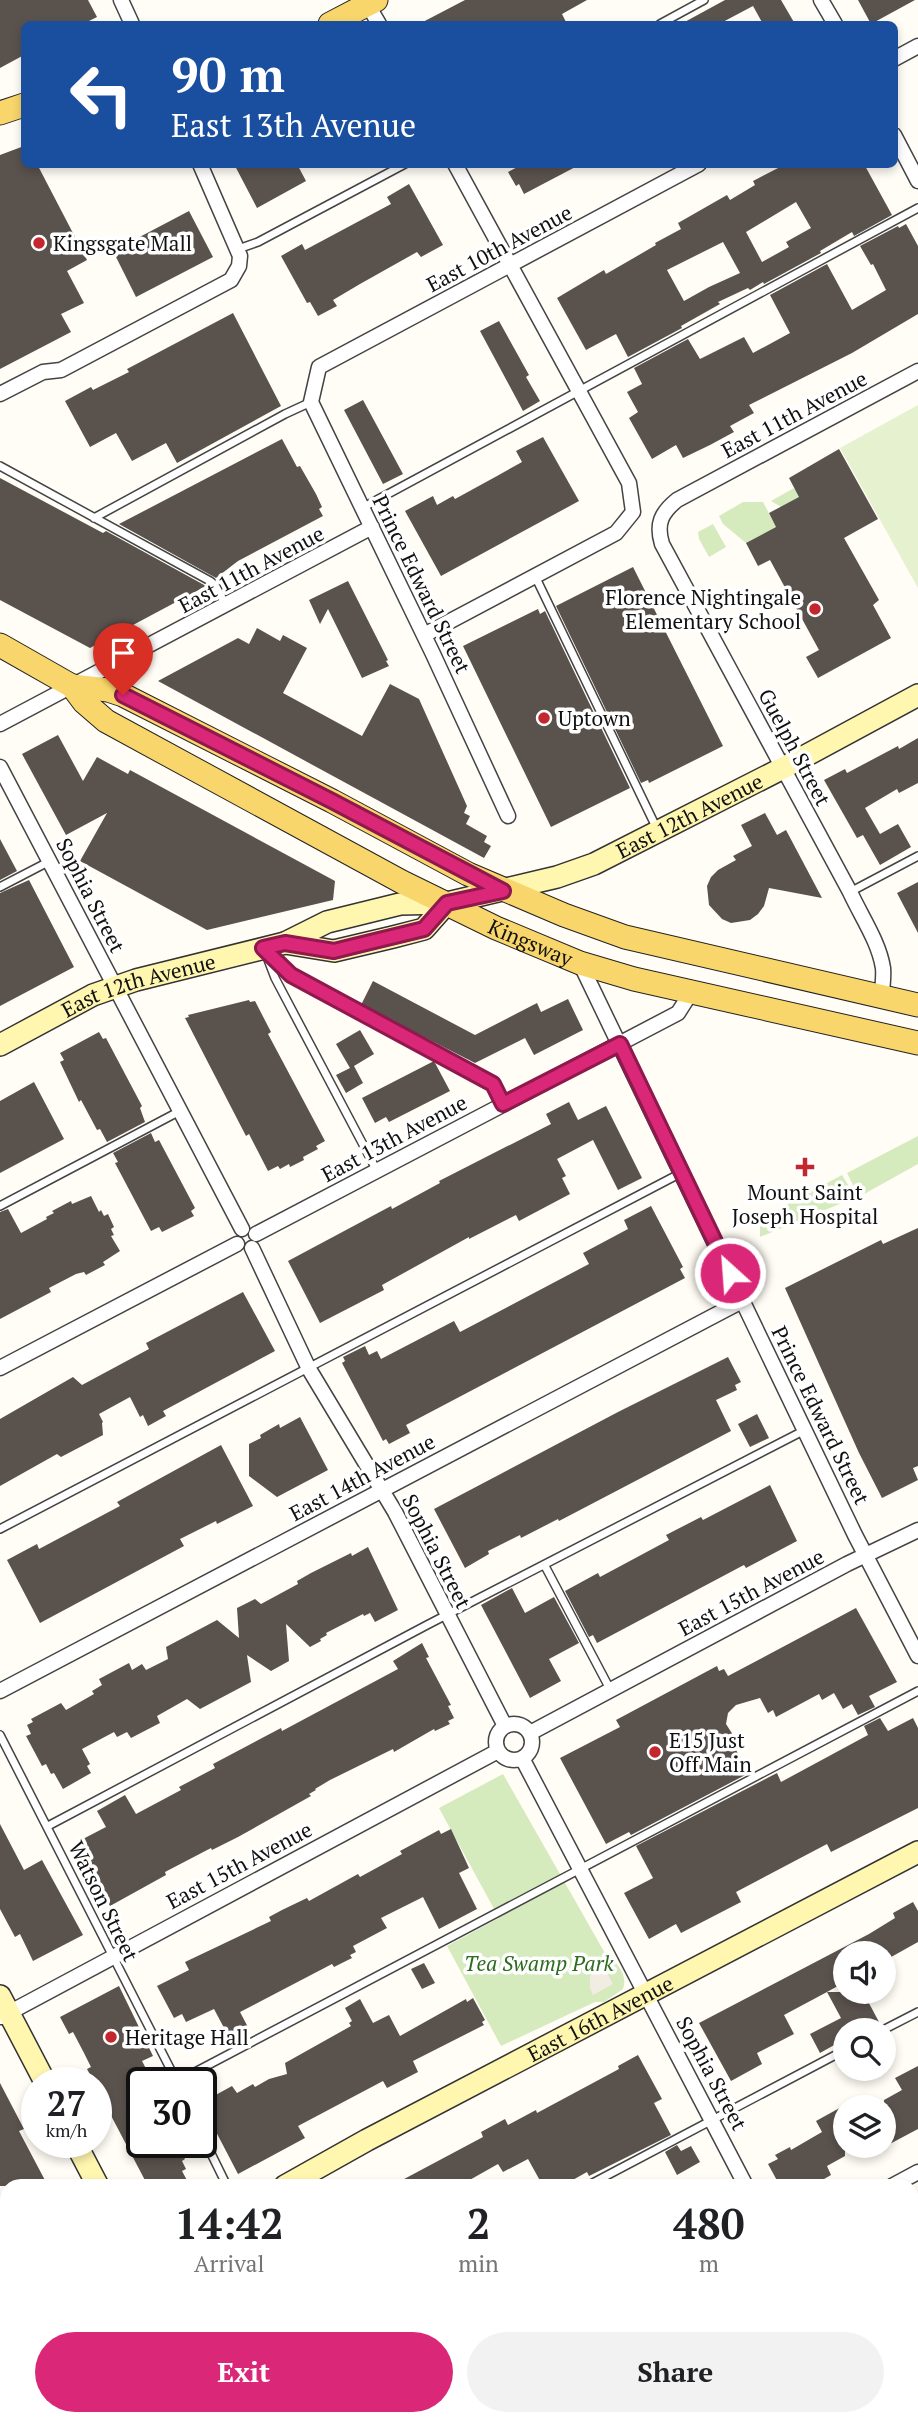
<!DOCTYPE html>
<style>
body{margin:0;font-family:"PT Serif",serif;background:#f2f2f2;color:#202124;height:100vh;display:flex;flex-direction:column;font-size:26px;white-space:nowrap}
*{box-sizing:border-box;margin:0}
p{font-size:23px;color:#757577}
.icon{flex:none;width:38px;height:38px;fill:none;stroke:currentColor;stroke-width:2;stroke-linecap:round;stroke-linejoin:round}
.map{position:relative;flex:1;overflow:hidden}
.drawer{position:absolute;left:0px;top:2179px;width:919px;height:247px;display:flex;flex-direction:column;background:#fff;border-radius:21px 21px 0 0;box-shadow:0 4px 10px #0003}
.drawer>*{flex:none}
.top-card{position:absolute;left:21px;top:21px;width:877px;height:147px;border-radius:10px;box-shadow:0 4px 10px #0003;background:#1a4fa0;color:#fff;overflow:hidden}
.controls{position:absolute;left:833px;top:1941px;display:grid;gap:14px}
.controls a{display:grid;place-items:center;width:63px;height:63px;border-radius:50%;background:#fff;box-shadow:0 4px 10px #0003;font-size:35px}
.speed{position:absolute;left:21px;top:2067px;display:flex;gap:14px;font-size:35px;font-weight:700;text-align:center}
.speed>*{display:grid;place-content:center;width:91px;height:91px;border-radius:50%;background:#fff;box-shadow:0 4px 10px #0003;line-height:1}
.speed small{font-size:18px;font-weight:400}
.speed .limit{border:4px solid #111;border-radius:10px;background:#fff;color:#111}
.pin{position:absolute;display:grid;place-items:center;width:60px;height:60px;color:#fff;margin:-72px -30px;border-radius:50% 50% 50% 0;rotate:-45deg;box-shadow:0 0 7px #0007}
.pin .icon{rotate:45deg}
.me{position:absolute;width:77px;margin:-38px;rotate:334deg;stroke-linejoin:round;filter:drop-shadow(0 0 5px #0008)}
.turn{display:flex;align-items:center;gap:24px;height:147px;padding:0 35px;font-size:32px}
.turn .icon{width:91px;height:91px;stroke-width:2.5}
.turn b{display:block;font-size:49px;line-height:60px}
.eta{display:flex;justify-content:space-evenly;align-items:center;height:119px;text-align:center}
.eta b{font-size:42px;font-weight:600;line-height:49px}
.button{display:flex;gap:14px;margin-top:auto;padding:14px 35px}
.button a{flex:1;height:80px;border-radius:42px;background:#db2777;color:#fff;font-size:28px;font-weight:600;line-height:80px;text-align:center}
.button a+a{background:#f2f2f2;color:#202124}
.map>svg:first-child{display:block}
.green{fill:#d5ebbd}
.pitch{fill:#e6f2cf}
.plaza{fill:#f1ede2}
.building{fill:#5a524d;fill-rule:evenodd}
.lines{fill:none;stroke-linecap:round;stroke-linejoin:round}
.lane-casing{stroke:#444;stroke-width:10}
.street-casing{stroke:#444;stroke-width:17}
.secondary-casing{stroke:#333;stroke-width:24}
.primary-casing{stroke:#222;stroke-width:25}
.lane{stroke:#fff;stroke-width:7}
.street{stroke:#fff;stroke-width:14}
.secondary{stroke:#fff6b0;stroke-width:21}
.primary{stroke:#f9d66b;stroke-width:23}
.route-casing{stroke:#8e194d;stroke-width:18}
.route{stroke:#db2777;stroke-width:12}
.poi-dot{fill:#c4262e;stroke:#fff;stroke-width:2.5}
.labels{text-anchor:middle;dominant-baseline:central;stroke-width:7;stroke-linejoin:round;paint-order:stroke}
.poi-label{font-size:21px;fill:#111;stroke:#fff;text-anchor:start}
.street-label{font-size:21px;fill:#111;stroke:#fff}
.park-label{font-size:21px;font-style:italic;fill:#2f6b1f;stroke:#fff}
</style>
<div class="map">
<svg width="918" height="2424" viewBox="0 0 918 2424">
<rect width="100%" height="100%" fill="#fffdf5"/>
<path class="green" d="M794 488 811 508 781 507 771 501Z
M743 502H763L776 527 746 543 723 524 719 516Z
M713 524 726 547 709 557 699 539 698 532Z
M918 1136V1164L866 1193 858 1195 847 1173Z
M842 1175 853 1193 849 1200 760 1237V1219Z
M503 1774 606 1955C618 1963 628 1975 623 1989L604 2002H595L501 2046 447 1946 499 1918 439 1808Z"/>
<path class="pitch" d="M918 405V588L840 448Z"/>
<path class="plaza" d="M602 1964 613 1984 593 1995 590 1988V1976Z"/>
<path class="building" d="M0 0H88L97 17 83 24H24V55L0 68Z
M465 0H587L562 14 567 24H419Z
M725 0H781L795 24H763L753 6 719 24H681Z
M858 0H915L871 24Z
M24 146V164H37L87 260 67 271 84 303 61 314 71 332 0 369V155Z
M234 164H297L306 181 257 208Z
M523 164H581L524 194 519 184 516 186 508 172Z
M786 164H864L892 215 854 236 852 232 820 251 821 253 764 284 763 282 750 290 748 288 718 302 720 304 681 326 682 328 628 357 616 334 586 350 557 298 604 270 606 274 632 259 656 245 655 243 681 229 678 223 727 195 730 200 755 185 753 181ZM796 202 811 228 786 242 789 247 762 262 746 232ZM723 242 740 273 709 287 684 301 667 270Z
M409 184 443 245 421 257 417 252 360 284 333 300 337 306 318 316 310 302 307 303 281 256 302 244 305 250 391 204 387 197Z
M189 211 213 257 136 297 113 251Z
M906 224 918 246V314L852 353 749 405 754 413 730 426 734 432 710 445 683 458 676 445 652 459 629 418 638 412 627 392 642 384 634 368 688 339 700 359 744 337 753 353 790 333 770 295 827 264 852 310 886 290 873 264 871 265 860 246 898 226 899 228Z
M233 313 281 406 177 463 166 443 132 461 116 433 90 447 65 401 91 387 93 390 129 372 127 369Z
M499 321 529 375 526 377 540 401 523 411 480 331Z
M363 400 403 474 383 484 344 410Z
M543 437 579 501 441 576 405 511 433 496 437 505 453 496 455 499 497 476 522 462 516 451Z
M282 439 297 467 300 466 316 494 322 507 319 509 323 516 238 561 216 578 119 524Z
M839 449 878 519 844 538 879 600 873 605 891 638 818 678 806 657 819 650 770 560 758 566 746 543 776 527 769 513 799 497 789 478Z
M0 478 103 533 106 531 206 586 90 648 0 600Z
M633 567 723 746 649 783 648 780 641 783 556 606Z
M348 581 388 660 386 661 389 666 362 678 328 609 320 624 309 600Z
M538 609 540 614 545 611 630 788 551 827 463 646Z
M257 628 280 641 283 635 307 648 283 693 362 736 390 684 419 699 467 806 464 813 470 816 466 824 487 836 484 842 491 846 484 858 158 681 238 638 249 644Z
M58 735 83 781 97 757 128 774 130 770 335 881 333 900 207 930 80 861 107 813 66 835 22 754Z
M918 738V783L899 793 897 789 865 808 880 834 898 824 911 847 880 865 863 835 857 838 824 780 845 769 847 773 898 746 899 749Z
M765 813 777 835 786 830 822 898 769 888 764 906 758 914 750 920 731 923 722 919 709 905 707 886 711 877 718 870 736 860 733 856 752 846 741 825Z
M0 839 17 871 0 880Z
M29 880 74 967 0 1006V893Z
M918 882V933L897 893Z
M373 981 475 1035 537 1003 541 1012 568 999 583 1030 534 1055 525 1038 475 1063 361 1005Z
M249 1000 250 1002 255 1001 271 1032 268 1034 325 1141 316 1146 318 1149 303 1157 304 1160 290 1167 289 1164 280 1169 278 1166 268 1171 249 1134 246 1136 185 1018 189 1017 188 1015Z
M360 1030 374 1054 354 1066 363 1083 346 1093 336 1075 350 1068 336 1044Z
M99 1032 103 1039 106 1038 142 1106 140 1108 145 1122 107 1142 100 1129 97 1130 81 1100 79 1102 60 1062 64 1060 60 1053Z
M434 1061 450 1091 389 1122 386 1117 375 1123 362 1098Z
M34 1082 64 1139 0 1173V1101Z
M569 1102 578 1120 606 1106 642 1178 618 1190 593 1140 557 1159 566 1176 562 1178 570 1194 519 1221 516 1215 469 1239V1237L382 1285 384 1290 320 1323 288 1261 391 1206 392 1209 440 1183 439 1181 551 1124 546 1114Z
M151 1133 155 1142 159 1140 195 1208 191 1211 194 1216 162 1232 159 1227 151 1231 115 1163 118 1162 113 1153Z
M91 1196 99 1212 101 1210 104 1216 108 1214 114 1227 111 1229 114 1235 111 1236 120 1251 103 1262 105 1265 86 1275 84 1272 76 1274 49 1288 51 1292 0 1319V1212L8 1209 21 1233 47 1219 46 1217 54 1213 52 1211 71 1201 72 1204Z
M651 1206 683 1267 680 1269 685 1278 406 1425 410 1433 389 1444 386 1439 383 1441 342 1363 345 1361 343 1357 365 1346 369 1355 377 1351 381 1359 454 1321 460 1332 589 1264 583 1253 628 1229 624 1220Z
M918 1228V1466L913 1468 918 1480 882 1498 859 1453 785 1288 881 1240 883 1244Z
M243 1292 275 1351 163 1411 166 1416 148 1426 143 1415 140 1417 130 1397 99 1414 103 1422 102 1423 103 1435 61 1457 57 1454 0 1486V1419L73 1377 82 1385 149 1349 146 1343Z
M728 1357 741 1382 735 1385 737 1390 716 1400 731 1431 559 1521 558 1519 521 1538 520 1535 488 1551 489 1554 465 1568 434 1509 618 1412Z
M757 1414 769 1438 750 1447 738 1424Z
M300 1417 328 1470 277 1497 249 1476V1444L261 1438 260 1435 279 1424 280 1428Z
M221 1445 253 1506 217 1524 216 1521 180 1539 184 1546 40 1623 7 1560 37 1544 39 1549 120 1506 117 1502Z
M770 1485 797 1541 746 1568 744 1565 742 1566 597 1643 593 1635 589 1637 565 1591 598 1573 600 1577 669 1540 666 1535 701 1517 703 1520Z
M368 1547 398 1610 375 1622 370 1613 364 1616 363 1614 326 1633 327 1635 320 1639 321 1641 310 1647 286 1624 289 1661 271 1671 247 1655 251 1682 200 1709 187 1699 157 1716 160 1723 131 1738 127 1732 117 1737 114 1732 82 1749 90 1764 87 1766 91 1773 63 1789 54 1773 51 1774 46 1764 42 1766 26 1736 31 1734 27 1725 33 1722 31 1719 61 1703 66 1710 94 1694 92 1691 102 1685 99 1679 129 1663 132 1670 142 1664 146 1670 168 1659 166 1647 217 1620 239 1638 237 1608 255 1599 261 1604 298 1584 297 1581 311 1573 351 1553 352 1556Z
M512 1588 525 1613 554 1597 579 1643 549 1659 561 1681 530 1698 481 1605Z
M856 1608 897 1682 869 1696 875 1707 858 1715 852 1704 843 1709 834 1693 822 1700 819 1694 776 1717 773 1710 768 1713 760 1698 736 1705 728 1713 726 1724 735 1738 731 1741 749 1773 631 1835 629 1832 606 1844 560 1758 620 1727 616 1720 717 1666 719 1671 724 1669 728 1676Z
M422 1643 429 1657 426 1658 451 1705 448 1706 454 1718 448 1721 450 1724 435 1731 434 1729 394 1752 393 1749 330 1780 315 1789 316 1790 309 1794 311 1796 238 1837 212 1850 211 1848 165 1872 166 1875 110 1906 79 1846 81 1845 79 1841 106 1827 97 1811 125 1795 136 1814 181 1790 179 1787 215 1768 213 1764 281 1728 282 1731 398 1669 393 1661Z
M880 1718 888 1731 913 1718 918 1728V1808L831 1852 827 1844 736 1892 741 1902 681 1933 676 1924 649 1939 624 1893 653 1878 636 1846 777 1773 781 1782 868 1735 864 1726Z
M0 1824 24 1870 42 1860 83 1935 33 1961 20 1934 15 1937 0 1909Z
M451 1829 469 1868 459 1873 477 1909 439 1929 423 1897 381 1918 387 1928 353 1946 356 1952 350 1955 352 1958 334 1967 332 1964 240 2012 250 2031 231 2041 214 2009 186 2022 182 2014 174 2018 157 1986 189 1970 185 1962 271 1921 269 1917 282 1910 307 1898 309 1901 358 1874 360 1877 402 1854 400 1851 439 1830 441 1834Z
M913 1902 918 1911V1942L884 1961V1953H845V1982L827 1992H863L879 2022 864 2030H845V2039L820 2053 810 2034 841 2018 827 1992 784 2015 794 2034 757 2053 762 2064 731 2081 699 2023 869 1934 895 1918 893 1913Z
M424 1963 435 1983 422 1989 411 1969Z
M119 1986 153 2056 142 2061 153 2082H142V2142H176L185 2159 182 2161 186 2169 182 2171 190 2186H148L96 2087V2082H94L87 2069 91 2067 84 2053 73 2032 69 2034 60 2017Z
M473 1998 485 2020 482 2022 484 2025 413 2061 418 2072 387 2088 383 2081 298 2126 305 2138 238 2174 201 2103 232 2086 237 2093 253 2084 255 2087 269 2079 287 2074 285 2063 351 2026 349 2023 352 2021 345 2008 360 1999 373 2023 389 2015 400 2036 466 1999 467 2002Z
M638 2055 662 2099 654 2103 671 2135 589 2176 587 2172 562 2186H543L528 2159 503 2172 498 2164 459 2186H391L483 2137 481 2132 505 2119 508 2125 536 2110 537 2113 619 2069 618 2066Z
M918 2066V2129L884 2147V2100L902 2090 895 2078Z
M0 2083 24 2129 19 2131 48 2186H0Z
M845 2105V2156L827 2166 831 2175 812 2186H780L768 2164 778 2159 775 2155 790 2147 791 2150 822 2132 816 2121Z
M677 2145 681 2151 691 2146 700 2162 677 2175 665 2152Z"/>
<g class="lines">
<g class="lane-casing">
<path id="lane" d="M660 24 704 0
M238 249 258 242 405 164
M0 466 210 581 215 585 226 605
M362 508 918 208
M94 518 285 414 311 402
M535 576 657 829
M0 887 50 861
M850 892 918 856
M266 951 291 975 493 1084 504 1104
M265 952 275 978 377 1171
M0 1206 180 1111
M0 1529 681 1173
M545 1566 611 1691
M0 1735 177 2082
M48 1826 427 1625 805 1430
M883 2030 918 2012
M176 2082 918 1691
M201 2133 227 2186
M587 2186 845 2050
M912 2340 918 2337
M344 2418 347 2424
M753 2424 764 2418"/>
</g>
<g class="street-casing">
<path id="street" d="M121 0 132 24
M365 0 379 24
M821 0 835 24
M894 59 918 46
M894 135 918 181
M0 394 43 372 61 370 231 280 239 266 240 256 200 164
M424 635 616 533 633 512 629 483 455 164
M0 724 372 527
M0 767 242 1229
M508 816 433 654 311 402 319 367 699 164
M580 963 855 1535 918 1656
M882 996C882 987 884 977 883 968 879 942 861 916 850 892L662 544C656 524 661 513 677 500L918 371
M256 1234 678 1013 692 991
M252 1248 309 1369 395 1512 505 1726
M0 1368 237 1244
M0 1691 742 1301
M496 1742a18 18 0 1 1 36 0a18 18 0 1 1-36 0Z
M530 1733 847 1564 918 1530
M522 1758 746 2186
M1 2017 498 1751
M892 2186 918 2172
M869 2418 871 2424
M447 2424 457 2418"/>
</g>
<g class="secondary-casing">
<g id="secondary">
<path d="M285 943 334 951 393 937 424 929 447 903"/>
<path id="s1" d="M0 1045 93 995 136 980 285 943 327 922 400 904 447 903 557 877 594 864 783 768 918 695"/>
<path d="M0 1996 45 2082"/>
<path d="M75 2142 98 2186"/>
<path id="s2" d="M285 2186 367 2140 918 1852"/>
<path d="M0 2345 7 2342"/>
<path d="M216 2418 219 2424"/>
</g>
</g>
<g class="primary-casing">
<g id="primary">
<path d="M330 24 376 0"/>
<path d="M0 113 24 105"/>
<path id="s3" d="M0 645 72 686 84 702 106 721 402 882 496 928 580 963 634 979 918 1043"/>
<path d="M72 686 108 690 123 695 332 801 468 874 564 915 625 937 918 1005"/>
</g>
</g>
<use href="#lane" class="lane"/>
<use href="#street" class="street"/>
<use href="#secondary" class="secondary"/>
<use href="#primary" class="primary"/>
</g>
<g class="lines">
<g class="route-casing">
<path id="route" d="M123 695 332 801 503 891 447 903 424 929 354 946 334 951 285 943 263 948 291 975 493 1084 503 1104 620 1044 730 1273"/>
</g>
<use href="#route" class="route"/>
</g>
<g class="poi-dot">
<circle cx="39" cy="243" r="7"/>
<circle cx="815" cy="609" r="7"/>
<circle cx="544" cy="718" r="7"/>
<path d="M801.5 1156.5h7v7h7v7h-7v7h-7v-7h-7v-7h7z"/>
<circle cx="655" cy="1752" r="7"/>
<circle cx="111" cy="2037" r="7"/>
</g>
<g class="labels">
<g class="poi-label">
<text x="53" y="243">Kingsgate Mall</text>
<text x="801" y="597" text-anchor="end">Florence Nightingale<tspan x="801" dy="24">Elementary School</tspan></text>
<text x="558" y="718">Uptown</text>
<text x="805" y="1192" text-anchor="middle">Mount Saint<tspan x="805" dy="24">Joseph Hospital</tspan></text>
<text x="669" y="1740">E15 Just<tspan x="669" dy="24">Off Main</tspan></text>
<text x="125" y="2037">Heritage Hall</text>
</g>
<g class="street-label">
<text transform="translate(499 248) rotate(-28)">East 10th Avenue</text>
<text transform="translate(794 414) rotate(-28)">East 11th Avenue</text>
<text transform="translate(251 569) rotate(-28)">East 11th Avenue</text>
<text transform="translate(422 584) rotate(64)">Prince Edward Street</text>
<text transform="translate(795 747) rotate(62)">Guelph Street</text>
<text stroke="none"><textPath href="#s1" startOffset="733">East 12th Avenue</textPath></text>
<text transform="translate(91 895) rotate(63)">Sophia Street</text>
<text stroke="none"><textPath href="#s3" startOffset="611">Kingsway</textPath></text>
<text stroke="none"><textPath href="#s1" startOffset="152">East 12th Avenue</textPath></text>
<text transform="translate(394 1138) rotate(-28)">East 13th Avenue</text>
<text transform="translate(821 1415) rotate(64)">Prince Edward Street</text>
<text transform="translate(362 1477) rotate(-28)">East 14th Avenue</text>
<text transform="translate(437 1551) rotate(63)">Sophia Street</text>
<text transform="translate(751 1592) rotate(-28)">East 15th Avenue</text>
<text transform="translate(239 1865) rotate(-28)">East 15th Avenue</text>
<text transform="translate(104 1901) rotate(64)">Watson Street</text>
<text stroke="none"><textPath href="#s2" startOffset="357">East 16th Avenue</textPath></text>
<text transform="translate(712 2073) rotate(62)">Sophia Street</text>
</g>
<g class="park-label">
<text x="539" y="1963">Tea Swamp Park</text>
</g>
</g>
</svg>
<div class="controls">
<a><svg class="icon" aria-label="sound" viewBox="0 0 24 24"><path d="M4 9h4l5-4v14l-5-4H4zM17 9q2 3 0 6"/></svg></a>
<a><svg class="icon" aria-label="search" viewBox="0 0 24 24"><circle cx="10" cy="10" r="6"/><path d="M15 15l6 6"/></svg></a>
<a><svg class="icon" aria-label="layers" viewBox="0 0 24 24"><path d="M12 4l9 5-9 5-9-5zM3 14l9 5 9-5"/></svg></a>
</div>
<div class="speed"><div>27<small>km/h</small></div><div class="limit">30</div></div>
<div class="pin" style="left:123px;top:695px;background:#d93025"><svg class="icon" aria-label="arrive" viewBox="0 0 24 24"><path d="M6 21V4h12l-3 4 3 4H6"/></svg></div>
<svg class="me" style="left:730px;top:1273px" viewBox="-20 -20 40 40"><circle r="17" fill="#db2777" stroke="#fff" stroke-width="3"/><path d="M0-11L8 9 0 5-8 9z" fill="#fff"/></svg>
<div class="top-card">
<div class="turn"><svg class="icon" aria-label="left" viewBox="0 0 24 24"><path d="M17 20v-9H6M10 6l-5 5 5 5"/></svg><div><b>90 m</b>East 13th Avenue</div></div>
</div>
<section class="drawer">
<div class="eta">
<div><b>14:42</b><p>Arrival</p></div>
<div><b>2</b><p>min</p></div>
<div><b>480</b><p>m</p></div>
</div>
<div class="button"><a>Exit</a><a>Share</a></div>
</section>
</div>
